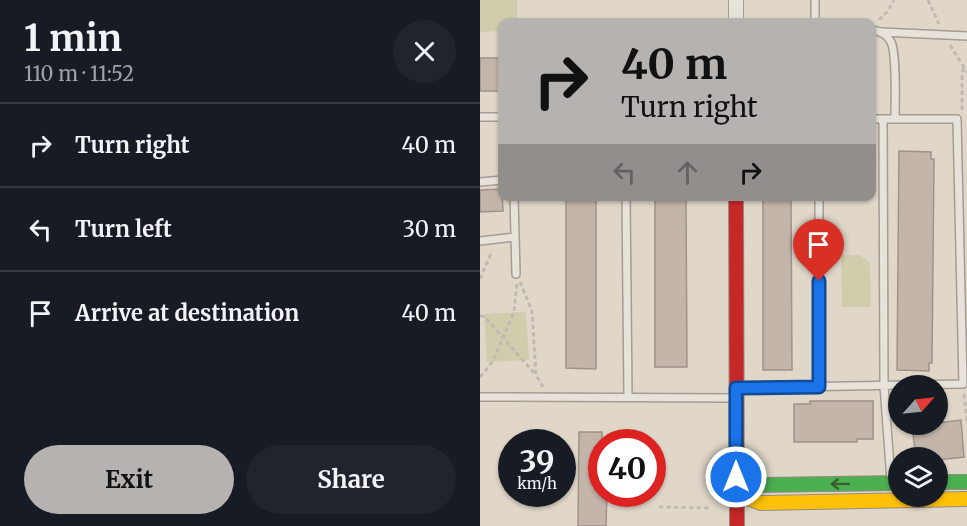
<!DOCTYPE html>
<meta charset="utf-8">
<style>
body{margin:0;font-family:Merriweather,serif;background:#20242c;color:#f1f3f6;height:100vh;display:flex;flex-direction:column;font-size:22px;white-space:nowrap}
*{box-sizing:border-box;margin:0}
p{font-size:20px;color:#9ea1a6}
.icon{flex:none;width:33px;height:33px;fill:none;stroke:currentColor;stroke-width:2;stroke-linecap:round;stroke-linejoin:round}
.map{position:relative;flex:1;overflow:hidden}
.panel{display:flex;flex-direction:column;background:#171b24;width:480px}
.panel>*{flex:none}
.top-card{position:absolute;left:18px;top:18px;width:378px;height:183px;border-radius:12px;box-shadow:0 2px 4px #0004;background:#b6b2af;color:#111;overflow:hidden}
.needle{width:39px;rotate:63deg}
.buttons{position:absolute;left:408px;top:375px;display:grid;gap:12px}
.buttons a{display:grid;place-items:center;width:60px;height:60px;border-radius:50%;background:#171b24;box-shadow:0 2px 4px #0004;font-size:30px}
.speed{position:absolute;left:18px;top:429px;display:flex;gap:12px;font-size:30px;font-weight:700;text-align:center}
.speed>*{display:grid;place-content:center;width:78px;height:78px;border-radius:50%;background:#171b24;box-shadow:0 2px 4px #0004;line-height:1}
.speed small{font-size:15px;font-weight:400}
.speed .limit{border:9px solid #d22;background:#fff;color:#111}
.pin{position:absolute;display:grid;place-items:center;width:51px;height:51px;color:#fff;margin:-62px -26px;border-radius:50% 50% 50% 0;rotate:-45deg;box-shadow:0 0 6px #0007}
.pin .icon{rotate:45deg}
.me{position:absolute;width:66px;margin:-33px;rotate:0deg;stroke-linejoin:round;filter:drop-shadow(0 0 4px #0008)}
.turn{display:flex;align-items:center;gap:21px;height:126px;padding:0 24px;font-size:27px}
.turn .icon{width:78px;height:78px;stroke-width:2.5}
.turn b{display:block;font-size:42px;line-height:51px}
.lanes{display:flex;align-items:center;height:57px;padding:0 24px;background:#0003;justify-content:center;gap:30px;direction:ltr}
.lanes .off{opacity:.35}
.round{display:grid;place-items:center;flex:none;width:63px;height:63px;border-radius:32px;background:#20242c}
.head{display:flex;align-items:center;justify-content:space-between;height:102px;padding:0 24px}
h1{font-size:36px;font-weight:700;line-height:45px}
.primary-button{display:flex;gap:12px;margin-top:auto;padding:12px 24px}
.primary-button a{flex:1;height:69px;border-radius:36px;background:#b6b2af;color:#111;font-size:24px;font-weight:700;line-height:69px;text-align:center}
.primary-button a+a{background:#20242c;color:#f1f3f6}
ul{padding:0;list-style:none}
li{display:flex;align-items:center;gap:18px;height:84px;padding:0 24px;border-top:2px solid #363941}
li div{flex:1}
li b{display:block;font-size:22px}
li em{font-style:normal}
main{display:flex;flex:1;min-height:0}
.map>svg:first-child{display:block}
.green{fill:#d0cdad}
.building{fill:#c3b5aa;stroke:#9f9389;stroke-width:1.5}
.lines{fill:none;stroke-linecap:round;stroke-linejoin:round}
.lane-casing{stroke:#a59c93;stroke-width:10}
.street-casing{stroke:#a59c93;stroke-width:16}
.fast-casing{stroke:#948c83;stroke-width:16}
.slow-casing{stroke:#948c83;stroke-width:16}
.jam-casing{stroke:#948c83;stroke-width:16}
.path{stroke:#c0bab2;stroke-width:3;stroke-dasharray:4.5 3;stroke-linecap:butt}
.lane{stroke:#e8e3da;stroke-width:7}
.street{stroke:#e8e3da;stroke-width:14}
.fast{stroke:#4caf50;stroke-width:14}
.slow{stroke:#ffc107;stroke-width:14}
.jam{stroke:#c62828;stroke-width:14}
.oneway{stroke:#3c5c31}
.route-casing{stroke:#114b97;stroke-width:15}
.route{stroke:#1a73e8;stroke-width:10}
</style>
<main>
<section class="panel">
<div class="head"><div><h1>1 min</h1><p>110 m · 11:52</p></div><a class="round"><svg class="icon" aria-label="close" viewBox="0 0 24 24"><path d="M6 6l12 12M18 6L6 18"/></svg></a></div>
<ul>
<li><svg class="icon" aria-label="right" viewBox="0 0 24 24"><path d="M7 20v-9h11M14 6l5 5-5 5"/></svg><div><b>Turn right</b></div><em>40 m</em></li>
<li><svg class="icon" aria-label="left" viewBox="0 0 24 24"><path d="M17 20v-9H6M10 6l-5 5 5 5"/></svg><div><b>Turn left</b></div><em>30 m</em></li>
<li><svg class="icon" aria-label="arrive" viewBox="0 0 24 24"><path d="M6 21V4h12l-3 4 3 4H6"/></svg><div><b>Arrive at destination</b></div><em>40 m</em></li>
</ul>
<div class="primary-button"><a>Exit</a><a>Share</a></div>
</section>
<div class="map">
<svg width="487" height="526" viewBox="0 0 487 526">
<rect width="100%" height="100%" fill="#e0d7c9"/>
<path class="green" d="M0 0H37V22H22V31L0 32Z
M361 255H380L390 263 391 307H362Z
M46 312 49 360 7 362 4 314Z"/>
<path class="building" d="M0 58H22V91H0Z
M419 151 451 152V159H454L452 363H449V371L417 370Z
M22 189 23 211 0 212V190Z
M86 196H116V369L86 368Z
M175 196H206L207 367H175Z
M283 196H311L312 370H283Z
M330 401H393V439H377V442H314V404H330Z
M481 420 484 457 458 460V458H436L432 426 458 424V423Z
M99 432H122V494H127L126 526H98Z"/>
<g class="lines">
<g class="lane-casing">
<path id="lane" d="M335 0V22
M392 30C400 31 407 34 411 42 417 54 415 103 415 119
M401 32 487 36
M0 117H22
M403 119 404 385 411 481
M0 182 22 180
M34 196 36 274
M146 196 148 397
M339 196V387
M0 241 35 237
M259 388 483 384 477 119H392
M0 397 254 398"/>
</g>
<g class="street-casing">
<path id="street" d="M256 22V0"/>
</g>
<g class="fast-casing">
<path id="fast" d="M458 482H487
M257 494 281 485 418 483"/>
</g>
<g class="slow-casing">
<path id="slow" d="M257 494 281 503 487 499"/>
</g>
<g class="jam-casing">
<path id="jam" d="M256 196 257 526"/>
</g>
<path class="path" d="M448 0 459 24
M399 20 408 11 414 0
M470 45 487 72
M482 110V75L484 67
M0 279 12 251
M40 282 52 311 56 375 63 387
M0 316 5 317 55 374
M0 377 13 361 34 312 37 283
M484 394 487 421
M179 507 231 508"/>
<use href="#lane" class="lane"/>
<use href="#street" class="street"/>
<use href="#fast" class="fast"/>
<use href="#slow" class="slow"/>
<use href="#jam" class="jam"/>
</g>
<defs><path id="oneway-shaft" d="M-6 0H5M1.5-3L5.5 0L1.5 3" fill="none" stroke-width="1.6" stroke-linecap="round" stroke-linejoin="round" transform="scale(1.5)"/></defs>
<use class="oneway" href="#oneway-shaft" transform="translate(360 484) rotate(179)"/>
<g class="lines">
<g class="route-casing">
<path id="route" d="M256 477V388L339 387V281"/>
</g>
<use href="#route" class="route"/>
</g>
</svg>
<div class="buttons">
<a><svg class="needle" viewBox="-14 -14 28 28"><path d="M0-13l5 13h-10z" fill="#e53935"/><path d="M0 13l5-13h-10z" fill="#9ea1a6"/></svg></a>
<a><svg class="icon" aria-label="layers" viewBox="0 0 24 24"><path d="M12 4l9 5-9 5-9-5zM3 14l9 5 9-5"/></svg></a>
</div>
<div class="speed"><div>39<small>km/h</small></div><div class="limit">40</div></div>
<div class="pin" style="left:339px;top:281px;background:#d93025"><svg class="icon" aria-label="arrive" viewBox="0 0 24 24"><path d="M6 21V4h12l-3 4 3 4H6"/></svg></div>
<svg class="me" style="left:256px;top:477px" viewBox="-20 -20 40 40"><circle r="17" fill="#1a73e8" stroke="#fff" stroke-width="3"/><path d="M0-11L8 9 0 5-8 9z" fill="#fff"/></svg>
<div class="top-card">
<div class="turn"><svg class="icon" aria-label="right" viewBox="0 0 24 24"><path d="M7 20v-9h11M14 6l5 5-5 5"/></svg><div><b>40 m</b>Turn right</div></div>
<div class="lanes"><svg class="icon off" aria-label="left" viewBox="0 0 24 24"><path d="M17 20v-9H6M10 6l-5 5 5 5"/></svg><svg class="icon off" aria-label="ahead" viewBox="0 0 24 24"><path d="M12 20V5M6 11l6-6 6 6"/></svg><svg class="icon" aria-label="right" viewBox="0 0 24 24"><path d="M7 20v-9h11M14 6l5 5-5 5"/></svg></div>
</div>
</div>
</main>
